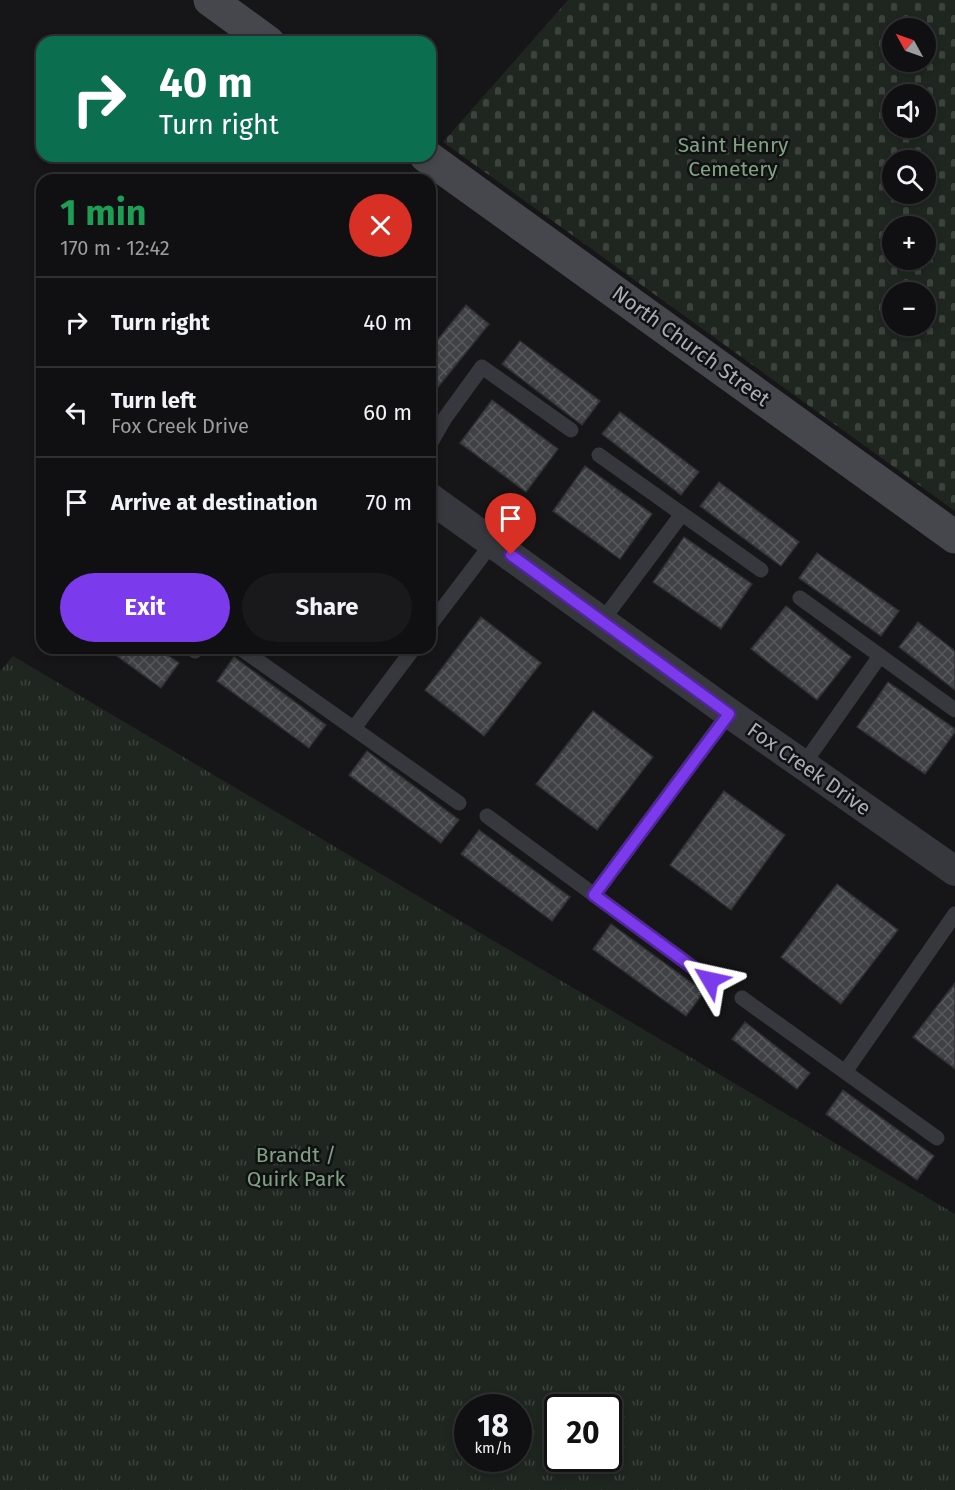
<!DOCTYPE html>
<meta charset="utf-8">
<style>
body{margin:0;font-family:"Fira Sans",sans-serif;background:#19191b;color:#f1f3f6;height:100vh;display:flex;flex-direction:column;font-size:22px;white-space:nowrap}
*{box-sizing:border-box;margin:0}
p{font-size:20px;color:#9c9d9f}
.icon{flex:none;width:33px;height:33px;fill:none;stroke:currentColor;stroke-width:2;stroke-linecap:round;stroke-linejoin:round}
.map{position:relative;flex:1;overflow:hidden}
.details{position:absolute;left:36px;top:174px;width:400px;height:480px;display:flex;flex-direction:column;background:#101012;border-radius:18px;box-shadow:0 3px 9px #0003,0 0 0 2px #303032}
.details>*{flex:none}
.banner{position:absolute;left:36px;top:36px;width:400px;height:126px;border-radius:18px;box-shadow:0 3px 9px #0003,0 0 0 2px #303032;background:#0b6e4f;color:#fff;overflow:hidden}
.needle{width:39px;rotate:310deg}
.fabs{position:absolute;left:882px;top:18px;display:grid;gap:12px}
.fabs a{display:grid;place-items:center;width:54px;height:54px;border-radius:50%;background:#101012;box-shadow:0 3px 9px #0003,0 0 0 2px #303032;font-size:30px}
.speed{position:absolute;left:454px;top:1394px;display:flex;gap:12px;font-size:30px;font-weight:700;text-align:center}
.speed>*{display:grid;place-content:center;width:78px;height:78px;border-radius:50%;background:#101012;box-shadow:0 3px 9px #0003,0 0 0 2px #303032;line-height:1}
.speed small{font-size:15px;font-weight:400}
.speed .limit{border:3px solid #111;border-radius:9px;background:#fff;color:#111}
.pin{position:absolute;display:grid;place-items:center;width:51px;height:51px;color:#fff;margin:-62px -26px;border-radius:50% 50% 50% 0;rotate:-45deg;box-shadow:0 0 6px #0007}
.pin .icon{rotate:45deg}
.me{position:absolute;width:66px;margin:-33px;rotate:306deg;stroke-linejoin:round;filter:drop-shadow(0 0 4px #0008)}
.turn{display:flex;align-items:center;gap:21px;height:126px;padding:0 24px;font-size:27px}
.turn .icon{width:78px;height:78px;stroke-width:2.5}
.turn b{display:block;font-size:42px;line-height:51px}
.round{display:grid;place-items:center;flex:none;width:63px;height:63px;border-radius:32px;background:#19191b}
.summary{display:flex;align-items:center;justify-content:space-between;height:102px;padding:0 24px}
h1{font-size:36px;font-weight:700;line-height:45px;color:#1e9e55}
.action{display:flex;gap:12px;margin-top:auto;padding:12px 24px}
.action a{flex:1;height:69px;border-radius:36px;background:#7c3aed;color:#fff;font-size:24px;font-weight:700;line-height:69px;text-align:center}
.action a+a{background:#19191b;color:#f1f3f6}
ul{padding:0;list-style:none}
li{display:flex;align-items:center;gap:18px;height:90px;padding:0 24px;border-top:2px solid #303032}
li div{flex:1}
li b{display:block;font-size:22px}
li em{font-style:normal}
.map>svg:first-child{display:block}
.grass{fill:url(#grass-tufts);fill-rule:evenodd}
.cemetery{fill:url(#cemetery-stones);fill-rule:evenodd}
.building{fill:url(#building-cross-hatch);stroke:#303034;stroke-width:1.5}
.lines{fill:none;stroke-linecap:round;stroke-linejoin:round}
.service{stroke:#37383d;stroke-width:15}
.minor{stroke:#37383d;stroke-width:30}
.secondary{stroke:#45474d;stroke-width:33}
.route-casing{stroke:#51269a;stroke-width:15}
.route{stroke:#7c3aed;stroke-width:10}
.labels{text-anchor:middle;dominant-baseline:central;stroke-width:5;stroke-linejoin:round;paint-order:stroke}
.park-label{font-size:21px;fill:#7fa381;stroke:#111113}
.street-label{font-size:21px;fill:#a8adb8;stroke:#111113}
</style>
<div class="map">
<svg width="955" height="1490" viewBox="0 0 955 1490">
<defs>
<pattern id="grass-tufts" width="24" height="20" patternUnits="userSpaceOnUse" patternTransform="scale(1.5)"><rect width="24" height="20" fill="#1e261f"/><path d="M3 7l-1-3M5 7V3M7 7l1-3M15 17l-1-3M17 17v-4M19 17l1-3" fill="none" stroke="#3c433d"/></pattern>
<pattern id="cemetery-stones" width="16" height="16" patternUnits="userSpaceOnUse" patternTransform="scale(1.5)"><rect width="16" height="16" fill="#1e261f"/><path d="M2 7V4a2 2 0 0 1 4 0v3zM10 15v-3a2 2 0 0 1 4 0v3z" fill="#3c433d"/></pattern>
<pattern id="building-cross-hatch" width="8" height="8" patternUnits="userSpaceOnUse" patternTransform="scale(1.5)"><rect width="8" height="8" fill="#404145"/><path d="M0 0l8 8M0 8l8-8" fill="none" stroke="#595a5e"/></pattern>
</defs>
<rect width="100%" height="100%" fill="#161618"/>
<path class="grass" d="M13 656 955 1214V1490H0V671ZM468 1407H519V1458H468ZM558 1407H609V1458H558Z"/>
<path class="cemetery" d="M568 0H955V511L443 142ZM892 28H926V62H892ZM926 94V128H892V94ZM926 160V194H892V160ZM892 226H926V260H892ZM892 292H926V326H892Z"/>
<path class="building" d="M466 305 489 324 430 397V349Z
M520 341 600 401 582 425 502 364Z
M492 400 558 449 526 492 460 443Z
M620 412 699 472 681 495 602 434Z
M585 466 652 514 620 559 553 511Z
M719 482 799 542 781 566 700 506Z
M684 537 752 584 721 629 653 582Z
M817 553 899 611 881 636 799 578Z
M786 606 851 657 817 700 751 649Z
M481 617 541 663 484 736 425 690Z
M918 622 955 651V690L899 647Z
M106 648H157L179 663 161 688Z
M234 657 326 725 309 748 217 681Z
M888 682 955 729V732L925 774 857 727Z
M593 711 653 757 597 830 536 784Z
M367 751 459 820 441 843 349 775Z
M724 791 785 835 731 910 670 865Z
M479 830 570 897 552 921 461 854Z
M837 884 898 930 841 1004 781 957Z
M611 924 704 992 686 1016 593 949Z
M955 983V1069L913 1037Z
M745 1022 810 1073 797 1089 732 1039Z
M843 1090 934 1156 917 1180 826 1114Z"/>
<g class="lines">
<path class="service" d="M430 444 445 418 482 367 571 430
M599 455 761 570
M800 598 955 710
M602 621 682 514
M430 625 493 542
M191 648 195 651 197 648
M240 648 459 803
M354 728 414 648
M803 765 880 656
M487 816 710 980
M594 895 729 713
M742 998 937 1138
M845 1072 955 914"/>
<path class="minor" d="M430 498 729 713 955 871"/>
<path class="secondary" d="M210 0 268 42
M426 156 955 537"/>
</g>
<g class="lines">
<g class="route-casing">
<path id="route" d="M511 555 729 714 594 895 710 980"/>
</g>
<use href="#route" class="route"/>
</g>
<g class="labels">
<g class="park-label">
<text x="733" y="145">Saint Henry<tspan x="733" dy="24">Cemetery</tspan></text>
<text x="296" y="1155">Brandt /<tspan x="296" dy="24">Quirk Park</tspan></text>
</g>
<g class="street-label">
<text transform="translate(691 346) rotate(36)">North Church Street</text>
<text transform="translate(809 769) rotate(35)">Fox Creek Drive</text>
</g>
</g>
</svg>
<div class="fabs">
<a><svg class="needle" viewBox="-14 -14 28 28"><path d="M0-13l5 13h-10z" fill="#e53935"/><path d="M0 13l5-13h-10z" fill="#9c9d9f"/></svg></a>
<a><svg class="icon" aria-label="sound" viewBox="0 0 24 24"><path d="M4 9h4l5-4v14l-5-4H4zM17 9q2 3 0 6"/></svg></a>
<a><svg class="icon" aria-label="search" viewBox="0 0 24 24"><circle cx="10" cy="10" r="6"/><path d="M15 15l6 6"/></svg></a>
<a>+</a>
<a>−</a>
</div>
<div class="speed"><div>18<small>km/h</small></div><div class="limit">20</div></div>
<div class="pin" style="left:511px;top:555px;background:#d93025"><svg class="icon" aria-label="arrive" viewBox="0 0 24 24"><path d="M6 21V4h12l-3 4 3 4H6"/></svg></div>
<svg class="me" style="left:710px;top:980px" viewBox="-20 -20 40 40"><path d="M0-17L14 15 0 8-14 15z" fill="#7c3aed" stroke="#fff" stroke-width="4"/></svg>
<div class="banner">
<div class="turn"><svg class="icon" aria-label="right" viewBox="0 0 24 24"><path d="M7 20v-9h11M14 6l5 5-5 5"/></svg><div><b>40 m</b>Turn right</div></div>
</div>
<section class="details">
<div class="summary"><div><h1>1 min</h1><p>170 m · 12:42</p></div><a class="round" style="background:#d93025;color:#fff"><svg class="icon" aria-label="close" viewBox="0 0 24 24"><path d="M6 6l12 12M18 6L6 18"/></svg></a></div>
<ul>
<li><svg class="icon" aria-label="right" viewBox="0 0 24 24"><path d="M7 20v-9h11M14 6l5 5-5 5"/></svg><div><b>Turn right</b></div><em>40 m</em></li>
<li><svg class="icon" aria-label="left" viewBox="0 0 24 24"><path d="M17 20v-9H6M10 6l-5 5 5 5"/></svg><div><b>Turn left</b><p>Fox Creek Drive</p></div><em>60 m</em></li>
<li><svg class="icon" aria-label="arrive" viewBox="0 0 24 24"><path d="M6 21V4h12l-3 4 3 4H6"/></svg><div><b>Arrive at destination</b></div><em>70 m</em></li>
</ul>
<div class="action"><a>Exit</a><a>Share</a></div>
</section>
</div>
